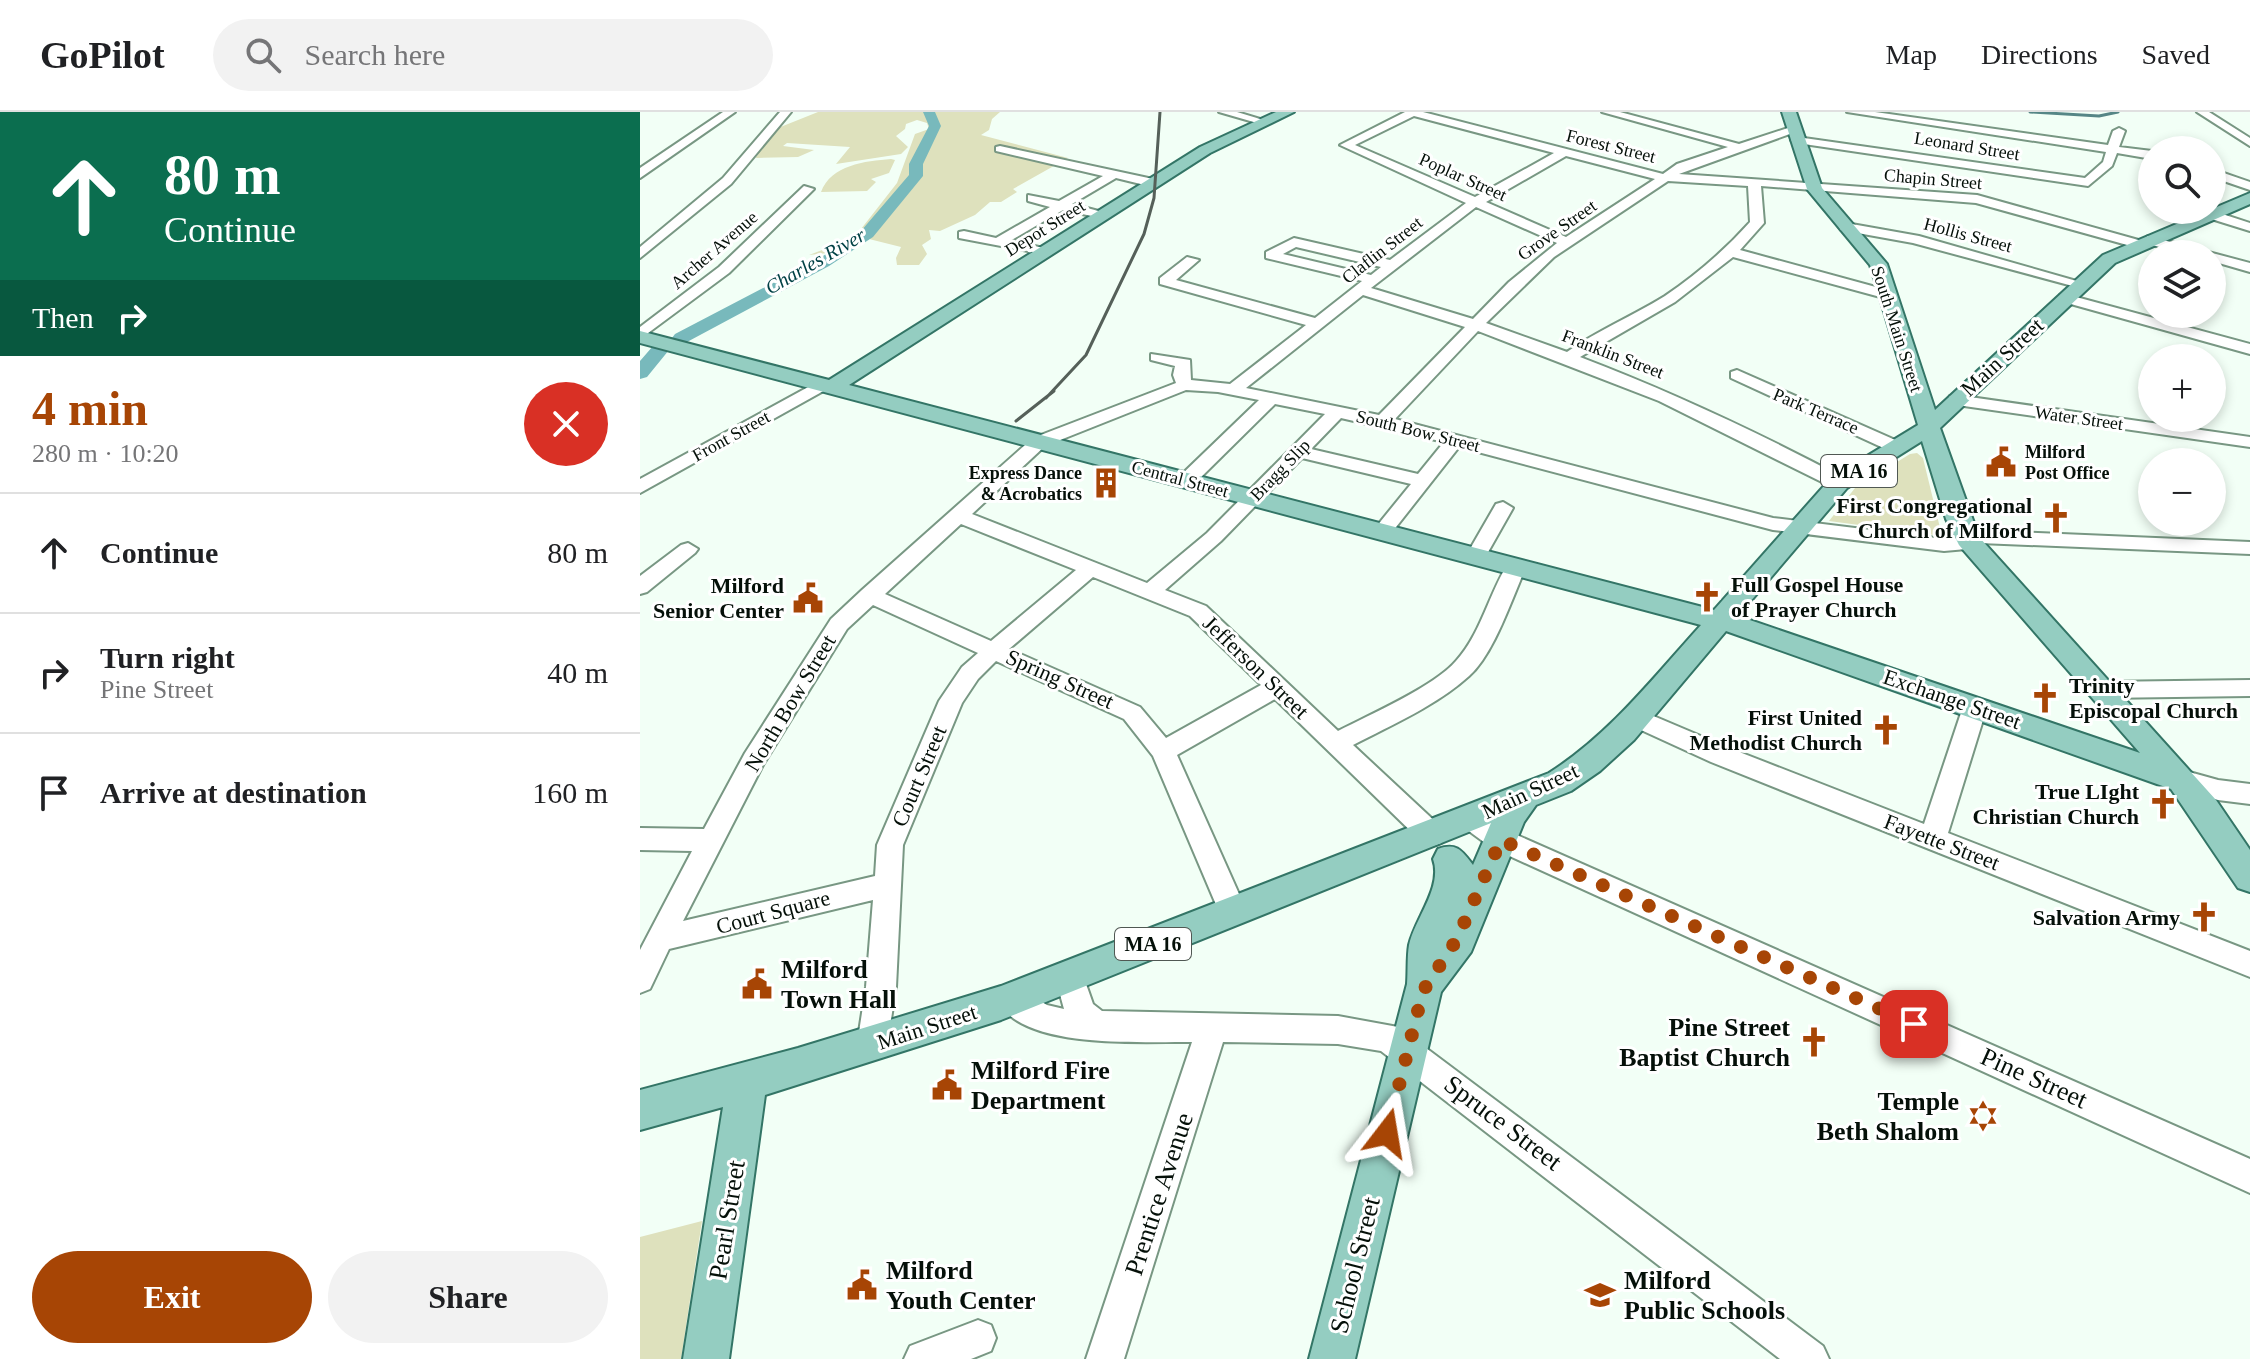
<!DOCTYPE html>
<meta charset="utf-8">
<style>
body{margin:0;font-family:"Times New Roman",serif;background:#f2f2f2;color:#202124;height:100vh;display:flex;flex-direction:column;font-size:30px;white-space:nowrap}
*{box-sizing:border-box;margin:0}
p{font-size:26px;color:#757577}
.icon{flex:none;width:44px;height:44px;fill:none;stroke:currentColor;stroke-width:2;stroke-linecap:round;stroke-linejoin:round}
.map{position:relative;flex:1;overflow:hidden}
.panel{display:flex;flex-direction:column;background:#fff;width:640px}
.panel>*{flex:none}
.guide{background:#0b6e4f;color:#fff;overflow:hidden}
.buttons{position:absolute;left:1498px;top:24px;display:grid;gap:16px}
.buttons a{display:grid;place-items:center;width:88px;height:88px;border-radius:50%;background:#fff;box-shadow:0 4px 12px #0003;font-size:40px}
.pin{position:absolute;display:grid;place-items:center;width:68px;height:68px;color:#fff;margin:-34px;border-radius:16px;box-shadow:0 4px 12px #0006}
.me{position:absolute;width:88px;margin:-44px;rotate:14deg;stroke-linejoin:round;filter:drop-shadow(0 0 6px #0008)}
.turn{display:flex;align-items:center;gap:28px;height:168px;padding:0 32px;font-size:36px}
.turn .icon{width:104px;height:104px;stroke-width:2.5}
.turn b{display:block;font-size:56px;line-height:68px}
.then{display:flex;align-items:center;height:76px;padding:0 32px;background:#0003;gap:16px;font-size:30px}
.round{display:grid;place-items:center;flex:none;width:84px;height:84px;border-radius:42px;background:#f2f2f2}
.head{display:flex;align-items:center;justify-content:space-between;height:136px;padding:0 32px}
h1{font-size:48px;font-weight:700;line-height:60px;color:#a74505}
.primary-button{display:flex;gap:16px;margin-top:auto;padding:16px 32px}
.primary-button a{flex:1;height:92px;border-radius:48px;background:#a74505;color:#fff;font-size:32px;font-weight:700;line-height:92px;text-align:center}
.primary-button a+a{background:#f2f2f2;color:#202124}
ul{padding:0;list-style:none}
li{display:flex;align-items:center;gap:24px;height:120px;padding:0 32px;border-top:2px solid #e0e0e0}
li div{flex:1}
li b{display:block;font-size:30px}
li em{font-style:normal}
header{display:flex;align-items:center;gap:48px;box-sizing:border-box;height:112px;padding:0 40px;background:#fff;border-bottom:2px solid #e0e0e0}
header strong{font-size:38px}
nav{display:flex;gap:44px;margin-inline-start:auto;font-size:28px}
.search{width:560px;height:72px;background:#f2f2f2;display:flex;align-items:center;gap:20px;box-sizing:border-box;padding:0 28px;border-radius:44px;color:#757577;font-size:30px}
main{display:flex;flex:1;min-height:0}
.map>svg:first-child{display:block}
.green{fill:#dee1bd}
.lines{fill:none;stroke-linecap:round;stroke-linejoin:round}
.stream{stroke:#568686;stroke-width:3}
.river{fill:#78b9bc;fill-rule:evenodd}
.minor-casing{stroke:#789783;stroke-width:4}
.major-casing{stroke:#337566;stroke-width:4}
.minor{fill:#fff;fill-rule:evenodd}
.major{fill:#94cdc1;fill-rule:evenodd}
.rail{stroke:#556059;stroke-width:3}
.route{stroke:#a74505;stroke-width:14;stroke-dasharray:0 25.2}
.labels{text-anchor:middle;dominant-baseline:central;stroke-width:6;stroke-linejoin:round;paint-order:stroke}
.far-street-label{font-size:18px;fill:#051009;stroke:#fff}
.far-poi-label{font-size:18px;font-weight:bold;fill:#051009;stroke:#fff;text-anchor:start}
.far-water-label{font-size:20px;font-style:italic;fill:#014145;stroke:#fff}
.shield{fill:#fff;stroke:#505853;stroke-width:2}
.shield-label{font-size:20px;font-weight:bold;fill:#051009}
.street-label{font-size:22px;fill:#051009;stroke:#fff}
.poi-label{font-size:22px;font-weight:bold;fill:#051009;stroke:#fff;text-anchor:end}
.near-poi-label{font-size:26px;font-weight:bold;fill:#051009;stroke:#fff;text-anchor:start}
.near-street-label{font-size:26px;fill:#051009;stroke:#fff}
</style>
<header>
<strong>GoPilot</strong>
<div class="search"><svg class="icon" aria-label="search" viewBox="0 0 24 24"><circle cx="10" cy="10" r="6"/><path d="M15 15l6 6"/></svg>Search here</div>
<nav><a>Map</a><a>Directions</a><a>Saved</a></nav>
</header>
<main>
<section class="panel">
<div class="guide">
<div class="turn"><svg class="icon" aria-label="ahead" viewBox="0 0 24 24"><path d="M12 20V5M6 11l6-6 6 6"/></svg><div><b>80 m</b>Continue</div></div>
<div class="then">Then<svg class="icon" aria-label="right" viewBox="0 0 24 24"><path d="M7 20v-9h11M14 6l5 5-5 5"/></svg></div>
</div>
<div class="head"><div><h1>4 min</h1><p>280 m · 10:20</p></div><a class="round" style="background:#d93025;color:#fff"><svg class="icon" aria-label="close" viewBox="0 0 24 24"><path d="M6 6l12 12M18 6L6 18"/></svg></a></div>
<ul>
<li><svg class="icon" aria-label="ahead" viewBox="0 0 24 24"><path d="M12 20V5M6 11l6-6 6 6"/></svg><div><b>Continue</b></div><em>80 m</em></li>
<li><svg class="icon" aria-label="right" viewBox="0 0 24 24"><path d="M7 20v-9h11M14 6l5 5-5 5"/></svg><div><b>Turn right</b><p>Pine Street</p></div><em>40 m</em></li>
<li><svg class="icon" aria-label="arrive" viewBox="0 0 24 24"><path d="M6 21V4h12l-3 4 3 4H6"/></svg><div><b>Arrive at destination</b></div><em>160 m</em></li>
</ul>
<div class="primary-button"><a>Exit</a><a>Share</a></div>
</section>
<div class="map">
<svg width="1610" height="1247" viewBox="0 0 1610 1247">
<rect width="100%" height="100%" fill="#f2fff6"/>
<path class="green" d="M178 0H360L352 7 349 18 341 23 428 46 373 77 377 80 361 90H350L335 103 300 119 289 118 291 127 282 133 287 142 279 153H257L256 146 261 135 229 127 207 139 169 143 214 126 257 71 275 22 289 17 287 11 277 8 266 12 265 17 256 24 268 35 261 42 196 52 210 35 147 31 143 34 174 38 158 45 116 46 117 40 135 21 133 18Z
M251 47 255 48 249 61 231 67 236 70 227 79 181 80C191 53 225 49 251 47Z
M1277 341 1283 346 1302 424 1189 409 1215 376 1270 342Z
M62 1109 41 1247H0V1125Z"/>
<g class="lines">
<path class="stream" d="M1390 0 1459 4 1478 0"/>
<path class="river" d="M283 0H295L301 14 283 52V64L233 125 189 154 47 230H35L32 226 35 222 177 148 221 119 269 63V52L289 14Z
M20 232 29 238 7 265 0 267V249L13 234Z"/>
<g class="minor-casing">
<path id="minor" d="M83 0H95L0 66V56Z
M140 0H151L91 72 0 146V135L83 66Z
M579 0H597L630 10 624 13Z
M765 0H783L1023 62 1037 52 1088 35 962 0H980L1099 32 1154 14 1158 15V19L1039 62 1337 83 1502 129 1508 124 1610 151V160L1572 149V142H1547L1504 131 1498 136 1336 91 1121 74 1124 111 1100 138 1254 180V186H1244L1093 145 1035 190 940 245C1032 280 1119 321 1206 367L1208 371 1206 375H1192L1019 289 838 219 755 307 1133 406 1304 427 1318 426 1319 420 1326 418 1610 430V442L1340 431 1338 436 1304 439 1133 418 819 335 749 424 742 426 732 420 771 372 662 346 581 429 525 478 566 494 698 619C729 603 795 574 816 549 841 522 849 481 869 450H883L886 455C872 486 854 542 829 564 797 593 752 613 713 633L801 715 805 723 801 731 792 734 783 731 635 587 537 643 607 800 603 809 593 812 583 809 513 644 484 607 356 549 338 567 322 591 263 733 256 875 247 933 243 943 232 948 221 943 217 933 226 875 233 788 29 837 10 877 0 881V838L52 739 0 738V716L64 717 105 641 191 507 222 478 393 326 536 271 533 263 535 254 511 248V242L550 248 551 268 590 272 666 213 520 172V166L547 145 559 148 536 168 675 206 722 169 626 146V140L654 126 750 148 826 91 700 33ZM774 4 914 41 835 85 715 33ZM926 44 1015 67 926 125 846 90ZM1028 69 1108 74 1110 110C1085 138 1056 163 1025 184 993 204 958 218 927 240L846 211 914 145ZM836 95 917 131 869 170 833 207 731 176ZM656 135 741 155 731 163 643 142ZM723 183 825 215 739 303 606 276ZM546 278 578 280 619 288 539 365 537 369 546 375 553 373 635 292 685 302 567 421 507 471 332 402 405 334ZM701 306 804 330 778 362 671 337ZM321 412 436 458 351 529 245 482ZM453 465 550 504 621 573 526 626 500 595 369 537ZM233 493 338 541 322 555 299 589 237 733 235 764 43 809 123 653 207 517Z
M1207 0H1235L1468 33 1473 19 1479 16 1485 19 1479 35 1512 39V47L1477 41 1472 54 1448 74 1157 31 1151 28 1157 25 1445 66 1463 50 1466 40Z
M1557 0H1569L1610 26V34Z
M360 34 513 67 519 71 513 75 476 66 432 92 466 101V107L423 98 370 129 409 137V143L319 126V120L324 119 356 126 410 95 388 89V83L419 89 463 64 356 39V35Z
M1572 57 1610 70V78L1572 65Z
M164 74 174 77 89 161 0 227V215L79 155Z
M1570 98 1610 111V119L1565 105 1564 102Z
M1206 111 1279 124 1447 172 1440 176 1273 131 1201 118 1199 115Z
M1425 182 1610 232V242L1420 189V183Z
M1097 258 1262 331 1265 335 1262 339H1250L1091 266V260Z
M181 268 189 273 187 277 0 381V367Z
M1316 283 1610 325V335L1310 292 1308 288 1310 284Z
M863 390 873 396 843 449 836 450 829 449 826 444 856 392Z
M48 431 58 437 55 441 7 480 0 482V464L41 433Z
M1610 568V584L1461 586 1453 584 1449 578 1453 572 1461 570Z
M1335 586 1343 589 1347 595 1308 721 1610 839V865L1071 650 988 612 984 606 988 600 996 597 1004 600 1089 636 1284 712 1323 595 1327 589Z
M1542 658 1578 668 1610 672V692L1578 688 1533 675 1530 668 1533 661Z
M831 697 870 720 1610 1047V1081L852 736 822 714 818 707 822 700Z
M430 851 440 855 453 892 462 899 698 904 758 915 1183 1234 1189 1247H1140L741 939 698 932 583 930 484 1247H446L552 930C504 929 380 939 357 887L362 877 372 873 407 893 424 897 415 864 420 855Z
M338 1208 351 1213 356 1226 351 1239 331 1247H264L270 1234Z"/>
</g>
<g class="major-casing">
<path id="major" d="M636 0H654L570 41 209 273 1074 498 1191 366 1278 313 1230 153 1167 77 1142 0H1156L1182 76 1247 152 1295 298 1463 143 1610 81V92L1475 151 1300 316 1339 425 1576 688 1610 738V780L1598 776 1531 677 1086 519 994 628 960 659 931 679 896 693 884 710 831 840 801 880 715 1247H669L767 872C768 859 767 845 769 833 775 806 803 775 793 747L798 737C817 730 822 739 833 753L851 711 361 908 125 983 89 1247H43L83 995 0 1018V978L158 936 361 874 909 661C970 622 1013 566 1061 513L0 231V219L189 268 560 35ZM1282 329 1306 407 1319 433 1500 641 1098 504 1207 376Z"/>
</g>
<use href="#minor" class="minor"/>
<use href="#major" class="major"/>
<path class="rail" d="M406 286 446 243 504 122 514 86 520 0
M376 309 414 279"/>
</g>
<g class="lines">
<path class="route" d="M747 1021 783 879 817 827 861 728 1274 912"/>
</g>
<defs>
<g id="civic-bare" transform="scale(2.4)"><path d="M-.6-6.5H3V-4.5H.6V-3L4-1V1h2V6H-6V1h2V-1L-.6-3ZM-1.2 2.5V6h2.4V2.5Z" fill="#a74505" stroke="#fff" stroke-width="2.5" paint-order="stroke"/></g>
<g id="building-bare" transform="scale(2.4)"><path d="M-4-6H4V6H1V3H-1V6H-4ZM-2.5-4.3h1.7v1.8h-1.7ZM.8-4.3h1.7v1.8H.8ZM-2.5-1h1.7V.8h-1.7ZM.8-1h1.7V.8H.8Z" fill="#a74505" stroke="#fff" stroke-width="2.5" paint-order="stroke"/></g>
<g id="church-bare" transform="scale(2.4)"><path d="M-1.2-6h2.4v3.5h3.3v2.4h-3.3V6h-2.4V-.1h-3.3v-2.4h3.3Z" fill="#a74505" stroke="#fff" stroke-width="2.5" paint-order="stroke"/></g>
<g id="synagogue-bare" transform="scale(2.4)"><path d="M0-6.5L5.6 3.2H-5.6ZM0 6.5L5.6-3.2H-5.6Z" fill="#a74505" stroke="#fff" stroke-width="2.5" paint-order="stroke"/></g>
<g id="school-bare" transform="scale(2.4)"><path d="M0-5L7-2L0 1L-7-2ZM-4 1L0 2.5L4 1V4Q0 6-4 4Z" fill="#a74505" stroke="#fff" stroke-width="2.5" paint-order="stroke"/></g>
</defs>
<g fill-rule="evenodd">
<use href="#civic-bare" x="1361" y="350"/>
<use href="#building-bare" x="466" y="371"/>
<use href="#church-bare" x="1416" y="406"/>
<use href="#church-bare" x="1067" y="485"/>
<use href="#civic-bare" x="168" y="486"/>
<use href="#church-bare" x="1405" y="586"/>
<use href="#church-bare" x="1246" y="618"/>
<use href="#church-bare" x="1523" y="692"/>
<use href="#church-bare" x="1564" y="805"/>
<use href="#civic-bare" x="117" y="872"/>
<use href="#church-bare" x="1174" y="930"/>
<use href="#civic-bare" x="307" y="973"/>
<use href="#synagogue-bare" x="1343" y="1004"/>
<use href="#civic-bare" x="222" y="1173"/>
<use href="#school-bare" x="960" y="1183"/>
</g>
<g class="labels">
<g class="far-street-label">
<text transform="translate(971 34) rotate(14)">Forest Street</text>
<text transform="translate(1327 34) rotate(9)">Leonard Street</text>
<text transform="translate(823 65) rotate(24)">Poplar Street</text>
<text transform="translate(1293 67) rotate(5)">Chapin Street</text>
<text transform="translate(405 116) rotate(-32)">Depot Street</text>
<text transform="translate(917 118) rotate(-35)">Grove Street</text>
<text transform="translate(1328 123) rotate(15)">Hollis Street</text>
<text transform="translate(74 138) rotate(-41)">Archer Avenue</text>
<text transform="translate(742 138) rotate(-38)">Claflin Street</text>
<text transform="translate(1257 217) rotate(72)">South Main Street</text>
<text transform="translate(973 242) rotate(21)">Franklin Street</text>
<text transform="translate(1176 299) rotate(23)">Park Terrace</text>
<text transform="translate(1439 306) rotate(8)">Water Street</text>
<text transform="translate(778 319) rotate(14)">South Bow Street</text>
<text transform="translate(91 324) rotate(-29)">Front Street</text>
<text transform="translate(640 358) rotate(-46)">Bragg Slip</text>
<text transform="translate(540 367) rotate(15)">Central Street</text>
</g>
<g class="far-poi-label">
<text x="1385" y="340">Milford<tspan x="1385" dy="21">Post Office</tspan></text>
<text x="442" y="361" text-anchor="end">Express Dance<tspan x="442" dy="21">&amp; Acrobatics</tspan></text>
</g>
<g class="far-water-label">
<text transform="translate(175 149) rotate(-30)">Charles River</text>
</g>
<g class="shield">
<rect x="1181" y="343" width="76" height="32" rx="6"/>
<rect x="475" y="816" width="76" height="32" rx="6"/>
</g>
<g class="shield-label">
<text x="1219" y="359">MA 16</text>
<text x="513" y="832">MA 16</text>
</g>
<g class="street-label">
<text transform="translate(1362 245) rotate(-43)">Main Street</text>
<text transform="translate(616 555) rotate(44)">Jefferson Street</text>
<text transform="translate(420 567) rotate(24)">Spring Street</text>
<text transform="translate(1312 587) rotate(19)">Exchange Street</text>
<text transform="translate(150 591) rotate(-59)">North Bow Street</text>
<text transform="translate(279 664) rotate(-67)">Court Street</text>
<text transform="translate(890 679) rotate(-25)">Main Street</text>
<text transform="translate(1302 730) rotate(21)">Fayette Street</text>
<text transform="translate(133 800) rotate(-15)">Court Square</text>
<text transform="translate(287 915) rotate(-18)">Main Street</text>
</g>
<g class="poi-label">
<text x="1392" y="393">First Congregational<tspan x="1392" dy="25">Church of Milford</tspan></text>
<text x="1091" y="472" text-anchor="start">Full Gospel House<tspan x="1091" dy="25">of Prayer Church</tspan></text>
<text x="144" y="473">Milford<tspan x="144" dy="25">Senior Center</tspan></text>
<text x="1429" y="573" text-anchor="start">Trinity<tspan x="1429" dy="25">Episcopal Church</tspan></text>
<text x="1222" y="605">First United<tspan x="1222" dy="25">Methodist Church</tspan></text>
<text x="1499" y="679">True LIght<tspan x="1499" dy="25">Christian Church</tspan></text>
<text x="1540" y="805">Salvation Army</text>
</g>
<g class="near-poi-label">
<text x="141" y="857">Milford<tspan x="141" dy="30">Town Hall</tspan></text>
<text x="1150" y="915" text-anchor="end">Pine Street<tspan x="1150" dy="30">Baptist Church</tspan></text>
<text x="331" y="958">Milford Fire<tspan x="331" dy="30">Department</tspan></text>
<text x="1319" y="989" text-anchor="end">Temple<tspan x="1319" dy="30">Beth Shalom</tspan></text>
<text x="246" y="1158">Milford<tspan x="246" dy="30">Youth Center</tspan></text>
<text x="984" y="1168">Milford<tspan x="984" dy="30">Public Schools</tspan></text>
</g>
<g class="near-street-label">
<text transform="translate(1394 966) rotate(24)">Pine Street</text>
<text transform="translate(863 1011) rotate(37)">Spruce Street</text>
<text transform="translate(519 1082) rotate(-72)">Prentice Avenue</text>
<text transform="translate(87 1108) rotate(-81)">Pearl Street</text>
<text transform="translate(715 1153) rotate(-76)">School Street</text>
</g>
</g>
</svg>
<div class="buttons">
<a><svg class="icon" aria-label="search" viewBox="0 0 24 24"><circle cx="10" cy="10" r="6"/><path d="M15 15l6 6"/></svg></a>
<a><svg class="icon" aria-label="layers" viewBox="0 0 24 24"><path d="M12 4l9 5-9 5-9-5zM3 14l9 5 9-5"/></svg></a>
<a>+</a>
<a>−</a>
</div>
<div class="pin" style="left:1274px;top:912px;background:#d93025"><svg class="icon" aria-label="arrive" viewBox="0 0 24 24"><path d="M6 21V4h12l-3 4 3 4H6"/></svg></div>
<svg class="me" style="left:747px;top:1021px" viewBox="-20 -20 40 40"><path d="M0-17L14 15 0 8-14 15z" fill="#a74505" stroke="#fff" stroke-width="4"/></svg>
</div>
</main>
